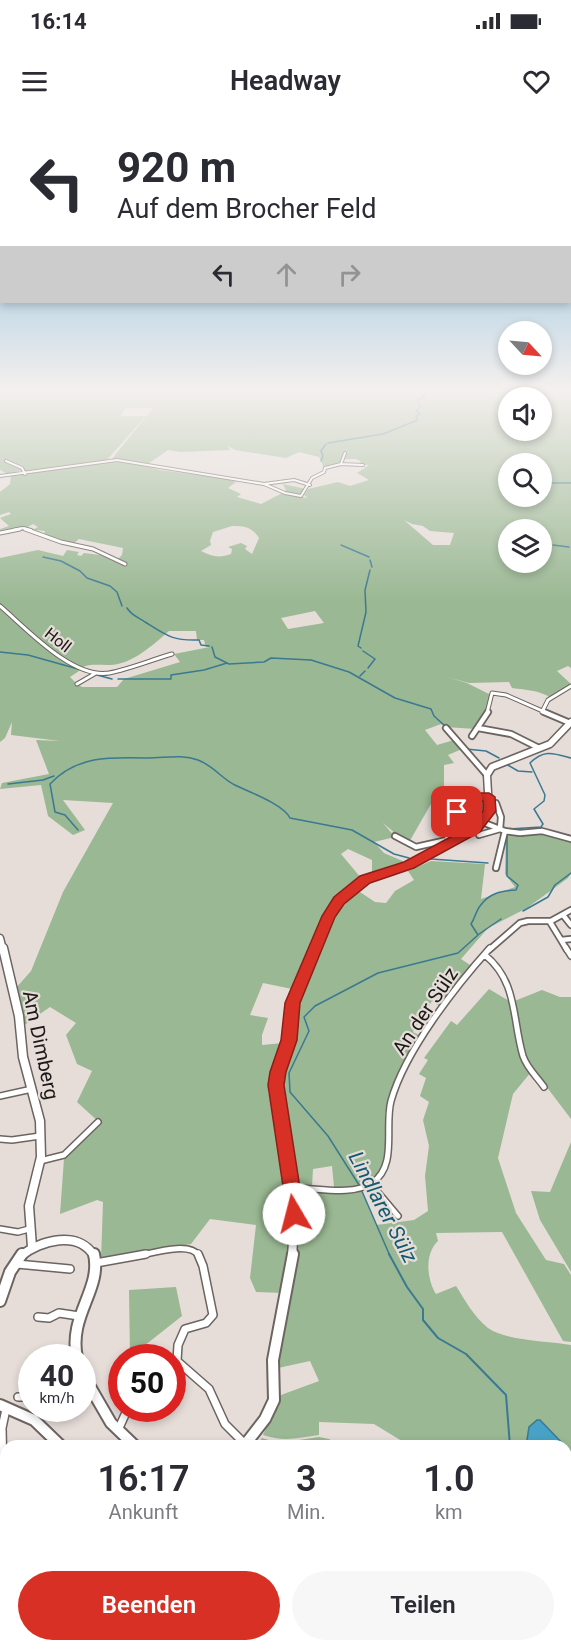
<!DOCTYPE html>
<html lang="de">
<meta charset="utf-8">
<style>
body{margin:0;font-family:Roboto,sans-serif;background:#f7f7f7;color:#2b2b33;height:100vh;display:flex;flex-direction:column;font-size:22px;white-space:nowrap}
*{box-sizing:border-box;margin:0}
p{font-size:20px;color:#7c7c81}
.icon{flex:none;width:33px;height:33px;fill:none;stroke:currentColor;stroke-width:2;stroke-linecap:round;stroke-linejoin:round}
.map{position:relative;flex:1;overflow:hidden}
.side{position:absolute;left:0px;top:1320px;width:572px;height:212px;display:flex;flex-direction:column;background:#fff;border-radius:18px 18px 0 0;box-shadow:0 3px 9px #0003}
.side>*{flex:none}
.guide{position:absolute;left:0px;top:0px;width:572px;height:183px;box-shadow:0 3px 9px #0003;background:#fff;color:#2b2b33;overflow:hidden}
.needle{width:39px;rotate:116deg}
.tools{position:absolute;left:498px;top:201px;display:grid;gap:12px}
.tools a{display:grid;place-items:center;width:54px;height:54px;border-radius:50%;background:#fff;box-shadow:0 3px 9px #0003;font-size:30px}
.speed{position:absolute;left:18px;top:1224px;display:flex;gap:12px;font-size:30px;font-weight:700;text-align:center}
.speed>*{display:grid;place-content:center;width:78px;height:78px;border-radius:50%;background:#fff;box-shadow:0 3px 9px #0003;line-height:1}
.speed small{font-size:15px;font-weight:400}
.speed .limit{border:9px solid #d22;background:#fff;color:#111}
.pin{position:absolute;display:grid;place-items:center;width:51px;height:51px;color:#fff;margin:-26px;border-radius:12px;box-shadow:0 3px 9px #0006}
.me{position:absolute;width:66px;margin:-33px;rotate:352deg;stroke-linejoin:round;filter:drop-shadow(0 0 4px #0008)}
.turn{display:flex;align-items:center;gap:21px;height:126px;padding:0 18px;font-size:27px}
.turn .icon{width:78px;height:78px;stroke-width:2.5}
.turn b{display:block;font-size:42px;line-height:51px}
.lanes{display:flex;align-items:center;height:57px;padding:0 18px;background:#0003;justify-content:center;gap:30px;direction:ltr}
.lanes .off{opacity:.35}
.eta{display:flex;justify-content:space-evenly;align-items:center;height:102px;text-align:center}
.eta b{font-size:36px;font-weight:600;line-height:42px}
.cta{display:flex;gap:12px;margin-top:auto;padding:12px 18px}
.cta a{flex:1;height:69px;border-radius:36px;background:#d93025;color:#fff;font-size:24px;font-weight:600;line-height:69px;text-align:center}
.cta a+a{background:#f7f7f7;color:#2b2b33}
.status{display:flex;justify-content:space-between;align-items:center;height:42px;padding:0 30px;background:#fff;direction:ltr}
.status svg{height:16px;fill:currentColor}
header{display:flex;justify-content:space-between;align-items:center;height:78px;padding:0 18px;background:#fff;font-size:27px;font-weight:600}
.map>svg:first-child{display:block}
.green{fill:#9ab893;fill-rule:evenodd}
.water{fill:#47a2c5;stroke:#3a7991;stroke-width:1.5}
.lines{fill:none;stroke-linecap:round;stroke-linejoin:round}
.stream-far1{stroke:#3a7991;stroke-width:1.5}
.stream{stroke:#3a7991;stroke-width:2}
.street-far4-casing{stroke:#6c6460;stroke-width:4}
.street-far3-casing{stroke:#6c6460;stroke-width:5}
.street-far2-casing{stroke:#6c6460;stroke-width:8}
.street-far1-casing{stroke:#6c6460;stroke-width:8}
.street-casing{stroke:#6c6460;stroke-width:10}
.secondary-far2-casing{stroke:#6c6460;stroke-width:9}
.secondary-far1-casing{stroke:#6c6460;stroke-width:11}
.secondary-casing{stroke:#6c6460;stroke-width:14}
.street-far4{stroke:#fff;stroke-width:2}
.street-far3{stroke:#fff;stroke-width:3}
.street-far2{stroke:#fff;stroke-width:4.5}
.street-far1{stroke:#fff;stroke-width:5}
.street{stroke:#fff;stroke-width:7}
.secondary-far2{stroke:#fff;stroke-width:6}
.secondary-far1{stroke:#fff;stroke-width:8}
.secondary{stroke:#fff;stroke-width:10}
.route{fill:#d93025;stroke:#8d1f18;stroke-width:1.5}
.labels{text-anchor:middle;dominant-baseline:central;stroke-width:4.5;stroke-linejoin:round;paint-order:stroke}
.far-street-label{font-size:16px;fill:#1c1917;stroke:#e6ddd9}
.street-label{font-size:20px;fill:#1c1917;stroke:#e6ddd9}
.water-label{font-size:21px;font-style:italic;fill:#125b73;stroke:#e6ddd9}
</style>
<div class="status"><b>16:14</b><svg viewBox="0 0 49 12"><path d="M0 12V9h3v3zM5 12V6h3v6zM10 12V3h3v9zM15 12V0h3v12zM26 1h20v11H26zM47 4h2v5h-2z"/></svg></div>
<header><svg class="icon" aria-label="menu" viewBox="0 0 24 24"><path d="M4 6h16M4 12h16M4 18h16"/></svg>Headway<svg class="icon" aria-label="heart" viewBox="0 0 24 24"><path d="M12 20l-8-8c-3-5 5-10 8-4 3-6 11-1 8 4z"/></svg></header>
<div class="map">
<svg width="571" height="1531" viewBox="0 0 571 1531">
<rect width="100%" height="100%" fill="#e6ddd9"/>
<path class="green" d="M0 268H75V270L109 268H571V548L568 546 557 551 571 564V568L550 577C537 570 527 570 512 568L509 562 469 563 447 557 467 563 491 575 486 594 484 593 474 608 476 609 445 607 441 604 425 610 437 625 454 620 462 629 448 635 454 643 444 645V666L435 677 408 724 383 703 395 717 374 722 384 733 405 742 372 753V740L348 729 341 734 361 758 337 776 326 789 292 869 263 863 250 895 268 898 262 915V925L283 923 270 956 268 970 292 1095 285 1173 256 1172 250 1158 256 1105 210 1099 191 1124 101 1139 103 1082 97 1080 60 1094 64 1039 101 1004 77 982 92 951 77 944 66 915 76 903 50 887 23 906 16 868 31 851 63 772 113 683 63 680 85 710 73 715 48 696 41 665 0 669 2 663 49 654 36 620 60 621 11 615 12 602 5 618 0 622V487L68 544 82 549 70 557 76 563 75 565 77 564 82 567H117L124 559 180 542 174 534 210 527H206L204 520H197L196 511H169C155 523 137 540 118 544 106 547 92 542 81 548 50 533 25 507 0 484V438L38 430 63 436 67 430 79 432 77 435 81 436 84 433 108 436 123 442 118 439 122 435 123 428 79 419 73 424 57 420 44 413 45 411 32 410 38 407 33 404 26 408 0 412V409L9 406 0 398 11 394 9 392 0 395V372L10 364 11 356 0 350ZM508 278H542V310H508ZM126 288H153L111 340 106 341 146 296H120ZM228 326 235 330 286 338 299 332 319 337 324 348 340 344 346 332 343 339H356L360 341 361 345H369L357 353 369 360 350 366 338 362 308 369 304 375 308 378 297 376 306 369 283 364 286 371 261 384 237 377 241 374 228 368 236 362 227 359 160 350 145 346 168 330 180 332 230 330ZM508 344H542V376H508ZM404 400 412 404 423 406 430 411 454 413 450 425H433ZM232 406C245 406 252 407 259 418L252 434 245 429 247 426 241 423 228 427 232 429 231 434C220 438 212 437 201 431L211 425 210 421 213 412ZM508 410H542V442H508ZM315 491 324 503 288 509 281 498Z
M535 711 571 721V753L568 758 527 788 488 808 461 839 473 847 442 888 432 881 413 912 423 917 403 949 385 993 386 1041 381 1052 360 1067 376 1105 414 1100 428 1091 425 1056 429 1026 423 1000 429 982 420 976 426 958 419 954 428 940 424 938 451 901 457 905 489 869 511 882 521 929 531 952 513 974 498 1038 516 1093 546 1140 564 1144 571 1155V1222L563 1221 502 1112 436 1113 438 1121C424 1134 427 1160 436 1174L456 1166C465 1180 474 1197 488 1208 506 1221 548 1221 571 1225V1531H372L363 1526H566V1326H410L374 1304 319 1302V1315C299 1318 283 1322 263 1315L281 1275 319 1261 310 1241 278 1248 297 1129 295 1072 350 1071 348 1067H334L332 1046 313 1049 312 1066 293 1064 279 959 297 879 330 802 343 782 357 770 375 782 386 783 395 771 414 760 408 751 431 741 485 744 481 779 515 767 505 754 506 712Z
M542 870 560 877H571V999L527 941 512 882Z
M571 1022V1152L540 1100 531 1071 550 1072Z
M176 1167 182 1196 130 1237 129 1170Z
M319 1317 329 1319 341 1326H256L262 1318 279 1323Z
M197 1526H354L352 1531H195Z"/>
<path class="water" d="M537 1300H540L565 1326H530L527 1320 529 1307Z"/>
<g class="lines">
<path class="stream-far1" d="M328 323 383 314 418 300 416 296 420 294 416 291 420 287 418 280 424 277 425 268
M321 341 323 336 321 331 326 324
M542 363H571
M341 425 369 437
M542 425H547
M553 425 569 427
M43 437 61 441 80 451 87 458 110 466 117 472 122 486
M370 440 372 447
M127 488C132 496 138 497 145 502 167 516 173 521 199 520L201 525 209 526
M212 527 215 537 229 544 264 542 271 538 311 540 349 552 395 578 431 589 434 596 445 606
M361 528 358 526 366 492 365 470 370 450
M363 531 375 539 368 548
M0 532 28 535 78 549
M97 555 112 559
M360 556 365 551
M118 559H171V555L204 550 227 543
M466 629 486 631 499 638
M506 644 518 651 532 652
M8 664 43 660 54 656
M509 709 541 707 543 704 534 689 544 681 545 675 530 643C544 629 553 633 571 638
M78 710 65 695 55 692 50 664C77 635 112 637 148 638 165 638 182 634 198 640 214 646 222 659 235 665 249 672 283 684 290 698L352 710 394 734 409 738
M431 739 488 743
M523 791 548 777 555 765 571 753
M479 814 501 799
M359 1065 328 1016 290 972 289 953 309 911 304 897 315 886 378 853 458 833 478 815 471 804C475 798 476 791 480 786 489 773 501 771 516 770L518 765 507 756V713
M361 1069 390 1136"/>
<path class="stream" d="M389 1134 407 1167 423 1189V1200L438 1218 466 1234 506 1275 510 1326
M566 1379H571"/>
<g class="street-far4-casing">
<path id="street-far4" d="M6 341 22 348 25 354
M341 344 363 345
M0 356 117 340 264 364 285 373 301 376 312 358 324 352 325 348 341 344 345 333
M264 364 294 360 310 365
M13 410 23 408 31 410"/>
</g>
<g class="street-far3-casing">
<path id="street-far3" d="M25 409 61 422 93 429 125 444
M0 413 20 409
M0 486C26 508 72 559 109 553 130 549 151 540 172 534
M77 564 96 553
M542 592 548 580 571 566
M487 593 492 573 506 575 547 593"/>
</g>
<g class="street-far2-casing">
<path id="street-far2" d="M544 592 570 603
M446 608 487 655
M478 608 511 614 539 628
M472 616 488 592
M452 677H489
M457 692 464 680
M482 702 505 711 520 713 542 711 571 719
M479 715 500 709 501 697 496 683
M395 716 416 727 447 720 451 723
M447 720 450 705
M496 748 505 711
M563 795 571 805
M550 802 561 820 571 819
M561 820 567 830
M489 830 520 803 528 801H551L571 790"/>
</g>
<g class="street-far1-casing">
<path id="street-far1" d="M566 828 571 836
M485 835C518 862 512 899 523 936 527 948 537 957 544 967
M0 976 32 969
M0 1019 12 1020 40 1016
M40 1041 64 1035 98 1002
M371 1064 398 1096
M291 1068C316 1067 350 1077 372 1063 398 1046 384 1007 391 981 405 931 455 867 490 828
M0 1109 18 1112 29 1109
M137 1136C153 1133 190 1121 199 1136"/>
</g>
<g class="street-casing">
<path id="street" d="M198 1134 203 1146 213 1195 206 1203 185 1209 178 1225 177 1241 209 1269 225 1304 245 1324
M96 1143 146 1134
M17 1144 70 1149
M38 1197 49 1198 59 1193 79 1196
M18 1277H32
M82 1280 93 1274
M6 1289 2 1308 6 1480
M119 1308 128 1288
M14 1526 15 1531
M191 1531 193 1526"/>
</g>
<g class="secondary-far2-casing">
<path id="secondary-far2" d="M0 818 3 830
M316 830 335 784 365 759 409 745 475 709 489 691 487 655 492 647 550 624 571 602"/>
</g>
<g class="secondary-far1-casing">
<path id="secondary-far1" d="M3 828 19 896 23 937 40 1001 41 1037 29 1086 32 1127
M21 1136C40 1120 79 1110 94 1136
M292 1136 295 1094 276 973 278 952 289 920 291 888 316 828"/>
</g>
<g class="secondary-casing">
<path id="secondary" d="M0 1181 10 1152 22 1134
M77 1238C68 1195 102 1170 94 1134
M82 1253 111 1303 135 1326
M0 1285 34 1300 61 1326
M244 1326 265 1299 274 1280 273 1240 293 1134
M566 1485 571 1489"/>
</g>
<use href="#street-far4" class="street-far4"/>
<use href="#street-far3" class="street-far3"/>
<use href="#street-far2" class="street-far2"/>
<use href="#street-far1" class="street-far1"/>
<use href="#street" class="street"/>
<use href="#secondary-far2" class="secondary-far2"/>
<use href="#secondary-far1" class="secondary-far1"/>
<use href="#secondary" class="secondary"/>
</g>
<linearGradient id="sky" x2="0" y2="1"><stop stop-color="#67adda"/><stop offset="0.56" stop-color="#f4f0ee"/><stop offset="1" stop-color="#f4f0ee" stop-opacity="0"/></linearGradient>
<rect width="571" height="482" fill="url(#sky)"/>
<path class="route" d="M475 673H489L495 677 496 691 480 712 414 748 370 763 344 784 335 797 300 883 297 920 286 952 284 965 304 1094 301 1100 294 1103 288 1100 268 965 270 952 281 920 285 883 322 796 334 777 360 756 404 742 471 706 483 691V681L468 683 462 695 457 696 451 692 459 677Z"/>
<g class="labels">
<g class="far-street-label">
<text transform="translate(58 520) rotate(38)">Holl</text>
</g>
<g class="street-label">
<text transform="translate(425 891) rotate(-56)">An der Sülz</text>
<text transform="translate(41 925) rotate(78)">Am Dimberg</text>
</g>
<g class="water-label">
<text transform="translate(383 1087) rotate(62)">Lindlarer Sülz</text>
</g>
</g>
</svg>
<div class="tools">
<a><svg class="needle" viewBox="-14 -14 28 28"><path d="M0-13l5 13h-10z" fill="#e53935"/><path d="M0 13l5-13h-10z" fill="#7c7c81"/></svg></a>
<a><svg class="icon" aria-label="sound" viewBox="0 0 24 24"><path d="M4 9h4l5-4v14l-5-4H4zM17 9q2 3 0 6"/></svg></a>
<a><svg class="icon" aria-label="search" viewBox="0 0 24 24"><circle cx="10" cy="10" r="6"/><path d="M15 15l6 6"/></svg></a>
<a><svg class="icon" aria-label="layers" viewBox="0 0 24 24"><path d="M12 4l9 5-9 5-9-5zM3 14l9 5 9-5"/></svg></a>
</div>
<div class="speed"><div>40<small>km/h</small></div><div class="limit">50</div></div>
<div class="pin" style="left:457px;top:692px;background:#d93025"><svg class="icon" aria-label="arrive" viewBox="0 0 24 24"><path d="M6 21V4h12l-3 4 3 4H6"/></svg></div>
<svg class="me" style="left:294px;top:1094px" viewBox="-20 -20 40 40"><circle r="19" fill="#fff"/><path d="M0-13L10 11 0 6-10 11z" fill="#d93025"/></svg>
<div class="guide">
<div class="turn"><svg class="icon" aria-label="left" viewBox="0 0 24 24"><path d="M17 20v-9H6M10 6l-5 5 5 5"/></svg><div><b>920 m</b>Auf dem Brocher Feld</div></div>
<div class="lanes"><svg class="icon" aria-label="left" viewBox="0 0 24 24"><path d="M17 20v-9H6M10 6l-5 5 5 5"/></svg><svg class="icon off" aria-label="ahead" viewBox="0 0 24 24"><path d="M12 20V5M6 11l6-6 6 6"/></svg><svg class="icon off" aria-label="right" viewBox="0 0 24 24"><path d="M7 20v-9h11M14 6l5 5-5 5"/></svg></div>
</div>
<section class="side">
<div class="eta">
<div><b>16:17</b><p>Ankunft</p></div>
<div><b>3</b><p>Min.</p></div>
<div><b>1.0</b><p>km</p></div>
</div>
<div class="cta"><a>Beenden</a><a>Teilen</a></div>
</section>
</div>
